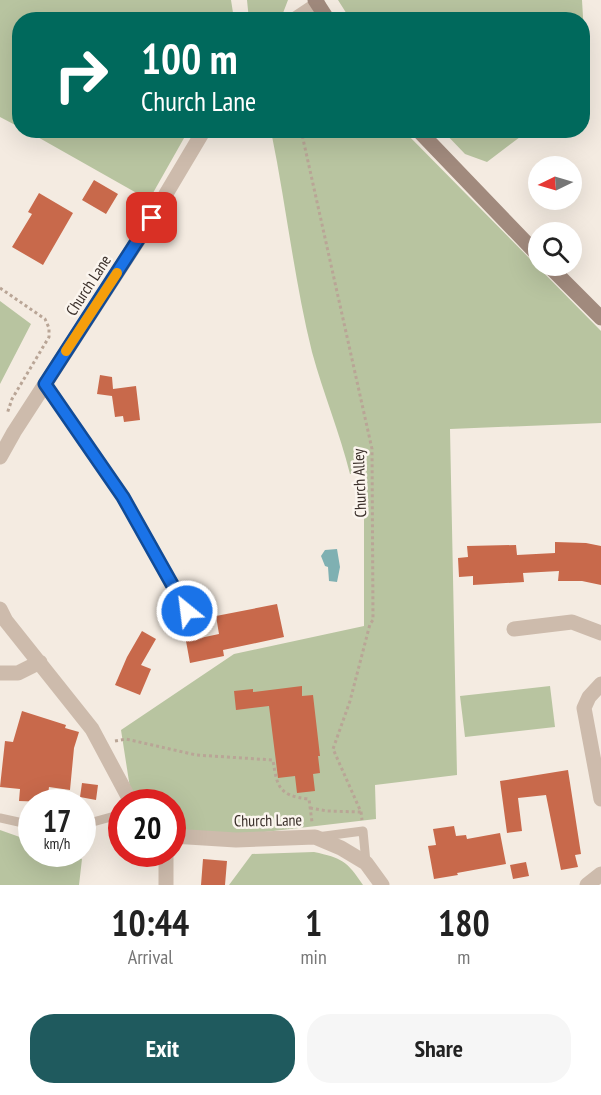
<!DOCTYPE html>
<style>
body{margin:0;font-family:"PT Sans Narrow",sans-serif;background:#f6f6f6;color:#222;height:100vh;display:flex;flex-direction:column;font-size:22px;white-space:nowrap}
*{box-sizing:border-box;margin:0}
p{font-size:20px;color:#767676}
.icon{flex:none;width:33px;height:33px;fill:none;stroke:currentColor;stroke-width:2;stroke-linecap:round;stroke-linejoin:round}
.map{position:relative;height:885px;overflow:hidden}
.panel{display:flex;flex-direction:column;background:#fff;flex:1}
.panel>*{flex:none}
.hud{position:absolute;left:12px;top:12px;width:578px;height:126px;border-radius:24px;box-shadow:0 6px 24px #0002;background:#00695c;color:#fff;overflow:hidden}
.needle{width:39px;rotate:265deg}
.fabs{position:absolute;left:528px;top:156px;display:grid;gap:12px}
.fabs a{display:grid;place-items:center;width:54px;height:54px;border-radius:50%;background:#fff;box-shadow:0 6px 24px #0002;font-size:30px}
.speed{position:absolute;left:18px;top:789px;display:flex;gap:12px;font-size:30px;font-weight:700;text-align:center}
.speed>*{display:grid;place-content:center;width:78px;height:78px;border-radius:50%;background:#fff;box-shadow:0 6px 24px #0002;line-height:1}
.speed small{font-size:15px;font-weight:400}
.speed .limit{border:9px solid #d22;background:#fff;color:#111}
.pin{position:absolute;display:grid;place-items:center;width:51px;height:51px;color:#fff;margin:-26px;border-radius:12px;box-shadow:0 3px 9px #0006}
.me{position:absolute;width:66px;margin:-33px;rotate:331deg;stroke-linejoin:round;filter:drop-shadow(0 0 4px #0008)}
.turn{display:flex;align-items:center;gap:21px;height:126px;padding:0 30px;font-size:27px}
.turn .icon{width:78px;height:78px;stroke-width:2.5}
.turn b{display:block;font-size:42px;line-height:51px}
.eta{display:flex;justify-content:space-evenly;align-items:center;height:102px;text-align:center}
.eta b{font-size:36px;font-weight:700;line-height:42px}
.cta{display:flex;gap:12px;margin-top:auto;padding:12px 30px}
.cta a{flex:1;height:69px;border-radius:24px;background:#1f5a5e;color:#fff;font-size:24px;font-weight:700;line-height:69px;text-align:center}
.cta a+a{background:#f6f6f6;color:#222}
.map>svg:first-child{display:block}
.green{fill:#b8c4a0}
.water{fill:#7fb0b2}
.building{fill:#c8694b}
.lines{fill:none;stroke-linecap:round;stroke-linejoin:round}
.path{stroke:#b9a596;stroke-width:3;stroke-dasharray:3 3;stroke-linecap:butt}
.lane{stroke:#cdbbac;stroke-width:9}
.street{stroke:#cdbbac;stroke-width:15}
.secondary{stroke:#a18a7d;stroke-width:15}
.route-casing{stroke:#114b97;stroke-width:15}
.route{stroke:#1a73e8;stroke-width:10}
.slow{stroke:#f59e0b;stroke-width:10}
.labels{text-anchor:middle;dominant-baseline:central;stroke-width:5;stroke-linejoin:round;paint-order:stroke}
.street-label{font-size:16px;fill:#3b302b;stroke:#fbf5ee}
</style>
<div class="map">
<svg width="601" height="885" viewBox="0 0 601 885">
<rect width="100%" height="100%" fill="#f4ebe1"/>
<path class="green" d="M0 0H231L234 19 20 20 19 127 0 117Z
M247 0H288L283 13 276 19 249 20Z
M338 0H582L587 86 582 89V20L350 19Z
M27 131H188L149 200Z
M271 131H404L601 331V423L450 429 457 775 375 785 376 819 238 835 173 832 172 802H137L130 788 121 730 234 654 364 626V469L350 474C340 433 323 393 312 352 294 279 286 204 271 131Z
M443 131H528L487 162 465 154Z
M0 301 31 324 0 384Z
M550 686 555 727 465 737 460 696Z
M0 830 31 841 32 854H66L82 859 79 885H0Z
M314 852C342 858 347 861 363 885H229L252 854Z"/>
<path class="water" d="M337 549 340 567 337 582 329 581 328 567 325 566 321 556 325 550Z"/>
<path class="building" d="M94 180 118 194 106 214 82 200Z
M39 193 73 213 43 265 12 247 32 214 28 212Z
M100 375 112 377 113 389 136 386 140 420 124 422 123 416 115 417 112 396 97 394Z
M555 542 586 543 601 546V585L582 581H558L559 571 523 573 524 582 473 585V576L459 577 458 558 468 557 467 546 516 545 517 555 555 553Z
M277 604 284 637 223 650 224 656 190 663 186 641 219 634 216 616Z
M142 631 156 639 141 665 151 669 140 695 115 685 127 657Z
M302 686V696L313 695 320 756H318L320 773 313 774 315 791 297 793 295 776 278 778 269 706 236 710 234 691 253 689V692Z
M22 711 66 725 65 728 79 732 74 748 70 790 49 787 47 802 19 801 20 789 0 787 5 741 13 742Z
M568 770 581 854 575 855 578 867 561 870 546 795 518 798 522 831 507 833 500 781Z
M82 783 98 785 96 800 80 797Z
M454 826 456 836 466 835 467 839 500 833 506 864 457 873 458 875 434 879 428 846 436 845 433 829Z
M203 859 227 861 225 885H201Z
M526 862 529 876 513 879 510 865Z"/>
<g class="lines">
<path class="path" d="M301 130 372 449 373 620 370 624 350 701 333 749 361 812 362 820
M0 288 45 319 49 328V337L12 399 7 414
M115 741 126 739 196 755 273 760C277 787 279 796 309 799L312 822
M310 808 327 811 361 812"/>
<path class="lane" d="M45 384 123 497 187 611
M0 818 32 825
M82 825 122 814
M317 837 363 831 366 863"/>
<path class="street" d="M294 20 318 4
M0 457 14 432 141 236 204 130
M0 609 6 621 92 729 131 802
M514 629 572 622 601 633
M0 673H18L40 662
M601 684 589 697 584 708 601 799
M172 836 236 840 315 837 341 848 366 863 382 885
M166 854V885
M587 885 601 874"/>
<path class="secondary" d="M315 0 328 20
M418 130 538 255
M549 266 601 318"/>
</g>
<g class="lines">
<g class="route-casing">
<path id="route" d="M152 218 45 384 123 497 187 611"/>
</g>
<use href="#route" class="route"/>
<path class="slow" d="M66 351 117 273"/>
</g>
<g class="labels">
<g class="street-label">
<text transform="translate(88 285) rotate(-57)">Church Lane</text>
<text transform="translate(359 483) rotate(-92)">Church Alley</text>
<text transform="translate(268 820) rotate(-1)">Church Lane</text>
</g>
</g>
</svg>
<div class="fabs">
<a><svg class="needle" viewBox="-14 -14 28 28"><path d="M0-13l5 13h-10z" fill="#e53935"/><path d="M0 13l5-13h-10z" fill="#767676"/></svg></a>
<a><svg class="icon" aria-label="search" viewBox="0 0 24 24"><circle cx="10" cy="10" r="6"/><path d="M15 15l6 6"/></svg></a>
</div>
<div class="speed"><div>17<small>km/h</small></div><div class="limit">20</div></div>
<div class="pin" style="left:152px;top:218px;background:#d93025"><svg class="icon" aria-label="arrive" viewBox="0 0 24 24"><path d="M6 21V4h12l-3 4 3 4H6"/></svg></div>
<svg class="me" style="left:187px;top:611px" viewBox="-20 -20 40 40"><circle r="17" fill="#1a73e8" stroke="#fff" stroke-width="3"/><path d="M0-11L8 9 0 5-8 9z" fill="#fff"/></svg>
<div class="hud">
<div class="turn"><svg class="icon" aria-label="right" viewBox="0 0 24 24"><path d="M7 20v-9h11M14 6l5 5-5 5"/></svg><div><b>100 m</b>Church Lane</div></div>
</div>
</div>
<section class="panel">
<div class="eta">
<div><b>10:44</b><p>Arrival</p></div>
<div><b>1</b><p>min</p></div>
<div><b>180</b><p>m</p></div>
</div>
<div class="cta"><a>Exit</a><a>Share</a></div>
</section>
